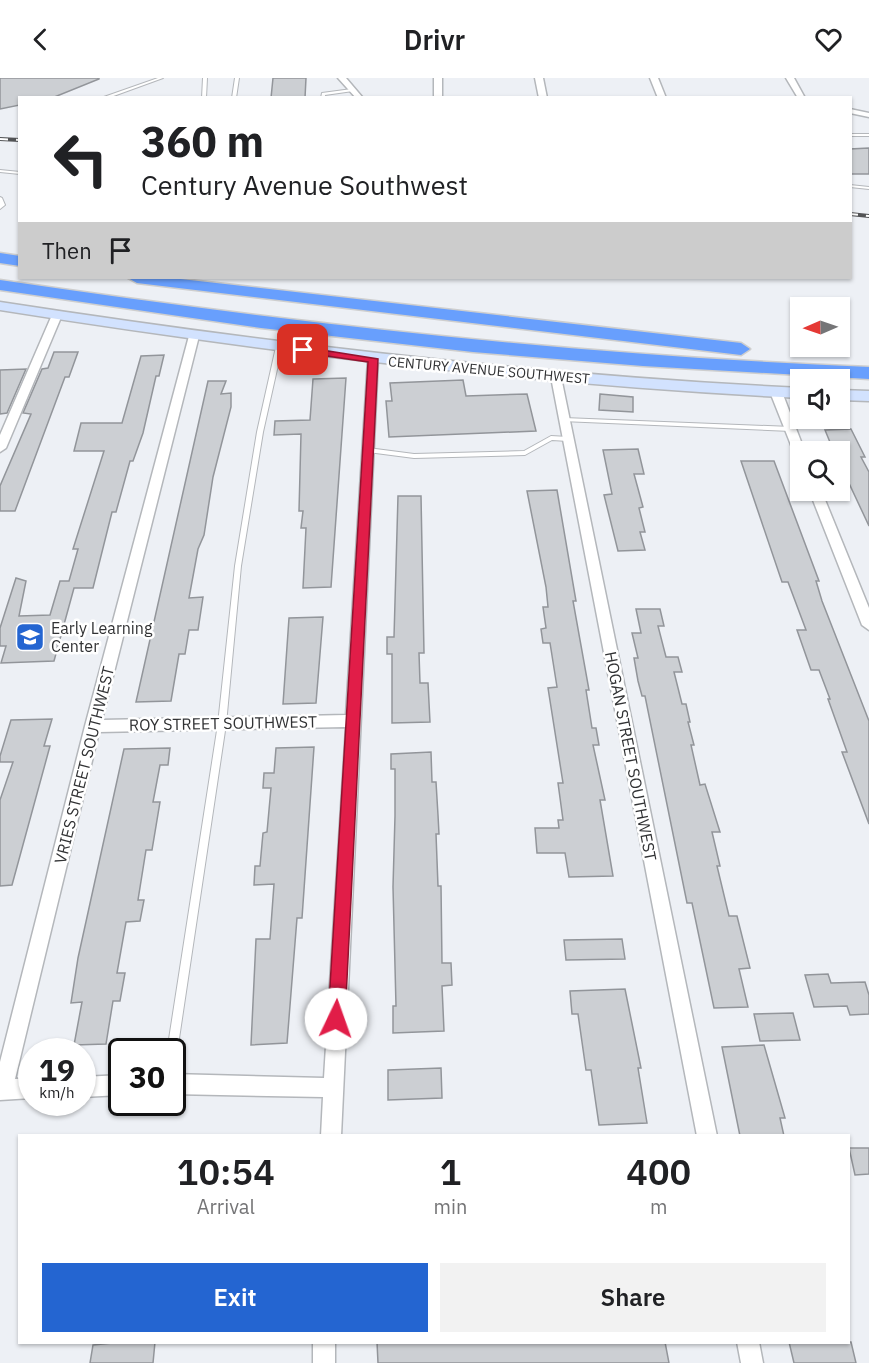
<!DOCTYPE html>
<style>
body{margin:0;font-family:"IBM Plex Sans",sans-serif;background:#f2f2f2;color:#202124;height:100vh;display:flex;flex-direction:column;font-size:22px;white-space:nowrap}
*{box-sizing:border-box;margin:0}
p{font-size:20px;color:#757577}
.icon{flex:none;width:33px;height:33px;fill:none;stroke:currentColor;stroke-width:2;stroke-linecap:round;stroke-linejoin:round}
.map{position:relative;flex:1;overflow:hidden}
.panel{position:absolute;left:18px;top:1056px;width:832px;height:210px;display:flex;flex-direction:column;background:#fff;border-radius:0px;box-shadow:0 2px 4px #0004}
.panel>*{flex:none}
.guide{position:absolute;left:18px;top:18px;width:834px;height:183px;border-radius:0px;box-shadow:0 2px 4px #0004;background:#fff;color:#202124;overflow:hidden}
.needle{width:39px;rotate:268deg}
.fabs{position:absolute;left:790px;top:219px;display:grid;gap:12px}
.fabs a{display:grid;place-items:center;width:60px;height:60px;border-radius:0px;background:#fff;box-shadow:0 2px 4px #0004;font-size:30px}
.speed{position:absolute;left:18px;top:960px;display:flex;gap:12px;font-size:30px;font-weight:700;text-align:center}
.speed>*{display:grid;place-content:center;width:78px;height:78px;border-radius:50%;background:#fff;box-shadow:0 2px 4px #0004;line-height:1}
.speed small{font-size:15px;font-weight:400}
.speed .limit{border:3px solid #111;border-radius:9px;background:#fff;color:#111}
.pin{position:absolute;display:grid;place-items:center;width:51px;height:51px;color:#fff;margin:-26px;border-radius:12px;box-shadow:0 3px 9px #0006}
.me{position:absolute;width:66px;margin:-33px;rotate:3deg;stroke-linejoin:round;filter:drop-shadow(0 0 4px #0008)}
.turn{display:flex;align-items:center;gap:21px;height:126px;padding:0 24px;font-size:27px}
.turn .icon{width:78px;height:78px;stroke-width:2.5}
.turn b{display:block;font-size:42px;line-height:51px}
.then{display:flex;align-items:center;height:57px;padding:0 24px;background:#0003;gap:12px;font-size:22px}
.eta{display:flex;justify-content:space-evenly;align-items:center;height:102px;text-align:center}
.eta b{font-size:36px;font-weight:600;line-height:42px}
.cta{display:flex;gap:12px;margin-top:auto;padding:12px 24px}
.cta a{flex:1;height:69px;border-radius:0px;background:#2465d1;color:#fff;font-size:24px;font-weight:600;line-height:69px;text-align:center}
.cta a+a{background:#f2f2f2;color:#202124}
header{display:flex;justify-content:space-between;align-items:center;height:78px;padding:0 24px;background:#fff;font-size:27px;font-weight:600}
.map>svg:first-child{display:block}
.building{fill:#cccfd3;stroke:#92959a;stroke-width:1.5}
.lines{fill:none;stroke-linecap:round;stroke-linejoin:round}
.lane-casing{stroke:#b4b7bb;stroke-width:2}
.street-casing{stroke:#b4b7bb;stroke-width:3}
.secondary-casing{stroke:#b4b7bb;stroke-width:3}
.highway-casing{stroke:#cecece;stroke-width:3}
.lane{fill:#fff;fill-rule:evenodd}
.street{fill:#fff;fill-rule:evenodd}
.secondary{fill:#d2e2fe;fill-rule:evenodd}
.highway{fill:#689ffd;fill-rule:evenodd}
.rail-casing{stroke:#525355;stroke-width:4}
.rail{stroke:#fff;stroke-width:2;stroke-dasharray:8;stroke-linecap:butt}
.route{fill:#e11d48;stroke:#92132f;stroke-width:1.5}
.labels{text-anchor:middle;dominant-baseline:central;stroke-width:5;stroke-linejoin:round;paint-order:stroke}
.far-street-label{font-size:14px;fill:#313234;stroke:#fff}
.poi-label{font-size:16px;fill:#313234;stroke:#fff;text-anchor:start}
.street-label{font-size:16px;fill:#313234;stroke:#fff}
</style>
<header><svg class="icon" aria-label="back" viewBox="0 0 24 24"><path d="M15 5l-7 7 7 7"/></svg>Drivr<svg class="icon" aria-label="heart" viewBox="0 0 24 24"><path d="M12 20l-8-8c-3-5 5-10 8-4 3-6 11-1 8 4z"/></svg></header>
<div class="map">
<svg width="869" height="1285" viewBox="0 0 869 1285">
<rect width="100%" height="100%" fill="#edf0f5"/>
<path class="building" d="M0 0H99V1L52 20H20V27L0 31Z
M273 0H306L305 20H271Z
M869 70V96H850V71Z
M54 274H78L69 299H65L15 433H0V408L31 336 23 335 42 291 48 290Z
M164 277 159 298H156L143 355 133 383H130L116 434H112L93 510H74L54 583 1 585 6 568H0V550L16 500 26 503 19 538 50 537 60 503H69L78 471H73L104 373H74L81 345H122L141 278Z
M26 291 7 335 0 336V292Z
M346 300 331 509 303 510 306 450H301L303 433H299L301 356 274 357 275 343 310 342 313 301Z
M463 302 466 318 527 316 536 353 389 359 386 323H392L390 305Z
M208 303H226L221 316 231 315V329L213 399 204 457 198 471 189 520 203 519 198 552H189L185 576H179L171 623 136 624Z
M600 316 633 319V334L599 332Z
M851 351 865 379H861L869 394V448L840 386V374H834L825 352Z
M638 371 644 396H634L643 429 639 430 645 454H640L645 472 618 473 604 417 612 416 603 372Z
M741 383H774L819 503H816L822 523 869 643V746L842 674H847L828 621H830L819 592H811L797 552H806L788 504H782Z
M557 412 576 523H573L589 612H586L592 650H596L599 667H593L605 722H600L613 798 569 799 565 775H537L535 750H559L558 742H563L558 705H563L548 610 557 609 550 565H543L541 551 546 550 543 529H548L546 509 527 413Z
M398 418H421L424 575H419L420 605H428L430 644 392 645V576H387V559H394Z
M636 531H660L664 548H658L666 579H678L682 594H674L682 626H686L690 644H688L694 667H691L700 707 705 706 720 754H712L720 788H717L729 838H737L750 890 739 891 748 929 714 930 692 825H687L645 618H642L638 603 634 580H638L632 555H641Z
M323 539 316 625 283 626 289 540Z
M52 641 44 668H50L12 807 0 808V722L13 684H0V678L11 642Z
M314 669 302 840H297L287 965 251 967 256 861H270L274 806 254 807 255 788H260L263 755 267 754 271 710H263L264 695H274L276 670Z
M170 670 168 687H160L153 724H160L152 772H146L138 822H144L140 843 126 844 117 895H125L120 923H113L106 966 74 967 82 924 71 925 78 880 124 671Z
M431 674 432 704H436L438 737 439 756H436L438 808H441L442 885H451L452 907 442 908 444 953 393 955V928H396L393 809 395 738V691H391V676Z
M622 861 625 881 566 882 564 862Z
M828 896 831 905 865 904 869 917V936L850 937 847 928 814 929 805 897Z
M625 911 641 990H638L647 1045 599 1047 591 992H586L578 936H572L570 913Z
M793 935 800 962 760 963 754 936Z
M764 967 785 1040H780L784 1058H740L722 969Z
M441 990 442 1020 388 1022V992Z
M849 1070H869V1096L855 1097Z
M123 1264H155L153 1285H90L93 1267Z
M377 1264H665L669 1285H378Z
M789 1264H851L856 1285H794Z"/>
<g class="lines">
<g class="lane-casing">
<path id="lane" d="M158 0H163L108 20H101Z
M203 0H207L206 20H202Z
M235 0H239L236 20H232Z
M352 11 353 13 325 17V20H321L322 15Z
M850 56H869V58H850Z
M0 92 20 94V96L0 94Z
M850 107 869 109V111L850 109Z
M0 119 2 120 5 127 0 131Z
M279 267 282 269 263 354 241 488 226 646 177 974 175 977 172 978V974H167L218 646 235 488 257 354 276 269Z
M564 340 791 349 794 351 791 353 562 343 561 342Z
M551 358 568 359 571 361 568 363 552 362 525 377 414 380 368 374 365 372 368 370 414 376 524 373Z"/>
</g>
<g class="street-casing">
<path id="street" d="M338 0H346L363 20H356Z
M434 0H442V20H434Z
M535 0H543L547 20H539Z
M650 0H658L666 20H658Z
M786 0H794L805 20H798Z
M850 31 869 35V39L850 35Z
M57 234 62 237 6 370 0 374V357L52 237Z
M194 255 199 258 102 642 346 637 368 281 373 278 378 281 341 1058H321L323 1019 172 1016V996L324 1000 346 649 99 654 15 1001 32 1000V1020L0 1022V984L85 648 189 258Z
M556 296 561 299 717 1058H697L551 299Z
M776 311 782 314 805 374H801V381L795 377 770 314Z
M809 412H821L869 530V552L862 547Z
M122 997V1017L82 1019V999Z
M313 1264H335V1285H313Z
M737 1264H759L763 1285H741Z"/>
</g>
<g class="secondary-casing">
<path id="secondary" d="M0 224C266 265 532 297 801 310V320C532 307 266 274 0 232Z
M840 312 869 313V323L840 322Z"/>
</g>
<g class="highway-casing">
<path id="highway" d="M0 175 20 178V188L0 185Z
M128 200H172L741 265 750 271 741 277 137 205Z
M0 202C291 245 575 277 869 289V301L643 288 473 274 261 250 0 212Z"/>
</g>
<use href="#lane" class="lane"/>
<use href="#street" class="street"/>
<use href="#secondary" class="secondary"/>
<use href="#highway" class="highway"/>
<g class="rail-casing">
<path id="rail" d="M0 61 20 62
M850 136 869 138"/>
</g>
<use href="#rail" class="rail"/>
</g>
<path class="route" d="M303 269 378 281 345 941 342 947 336 949 330 947 328 941 368 284 299 274 298 272Z"/>
<defs>
<g id="school-square" transform="scale(1.5)"><rect x="-9" y="-9" width="18" height="18" rx="4" fill="#2465d1" stroke="#fff"/><path d="M0-5L7-2L0 1L-7-2ZM-4 1L0 2.5L4 1V4Q0 6-4 4Z" fill="#fff"/></g>
</defs>
<g fill-rule="evenodd">
<use href="#school-square" x="30" y="559"/>
</g>
<g class="labels">
<g class="far-street-label">
<text transform="translate(489 292) rotate(5)">CENTURY AVENUE SOUTHWEST</text>
</g>
<g class="poi-label">
<text x="51" y="550">Early Learning<tspan x="51" dy="18">Center</tspan></text>
</g>
<g class="street-label">
<text transform="translate(223 645) rotate(-1)">ROY STREET SOUTHWEST</text>
<text transform="translate(631 678) rotate(79)">HOGAN STREET SOUTHWEST</text>
<text transform="translate(84 687) rotate(-76)">VRIES STREET SOUTHWEST</text>
</g>
</g>
</svg>
<div class="fabs">
<a><svg class="needle" viewBox="-14 -14 28 28"><path d="M0-13l5 13h-10z" fill="#e53935"/><path d="M0 13l5-13h-10z" fill="#757577"/></svg></a>
<a><svg class="icon" aria-label="sound" viewBox="0 0 24 24"><path d="M4 9h4l5-4v14l-5-4H4zM17 9q2 3 0 6"/></svg></a>
<a><svg class="icon" aria-label="search" viewBox="0 0 24 24"><circle cx="10" cy="10" r="6"/><path d="M15 15l6 6"/></svg></a>
</div>
<div class="speed"><div>19<small>km/h</small></div><div class="limit">30</div></div>
<div class="pin" style="left:303px;top:272px;background:#d93025"><svg class="icon" aria-label="arrive" viewBox="0 0 24 24"><path d="M6 21V4h12l-3 4 3 4H6"/></svg></div>
<svg class="me" style="left:336px;top:941px" viewBox="-20 -20 40 40"><circle r="19" fill="#fff"/><path d="M0-13L10 11 0 6-10 11z" fill="#e11d48"/></svg>
<div class="guide">
<div class="turn"><svg class="icon" aria-label="left" viewBox="0 0 24 24"><path d="M17 20v-9H6M10 6l-5 5 5 5"/></svg><div><b>360 m</b>Century Avenue Southwest</div></div>
<div class="then">Then<svg class="icon" aria-label="arrive" viewBox="0 0 24 24"><path d="M6 21V4h12l-3 4 3 4H6"/></svg></div>
</div>
<section class="panel">
<div class="eta">
<div><b>10:54</b><p>Arrival</p></div>
<div><b>1</b><p>min</p></div>
<div><b>400</b><p>m</p></div>
</div>
<div class="cta"><a>Exit</a><a>Share</a></div>
</section>
</div>
